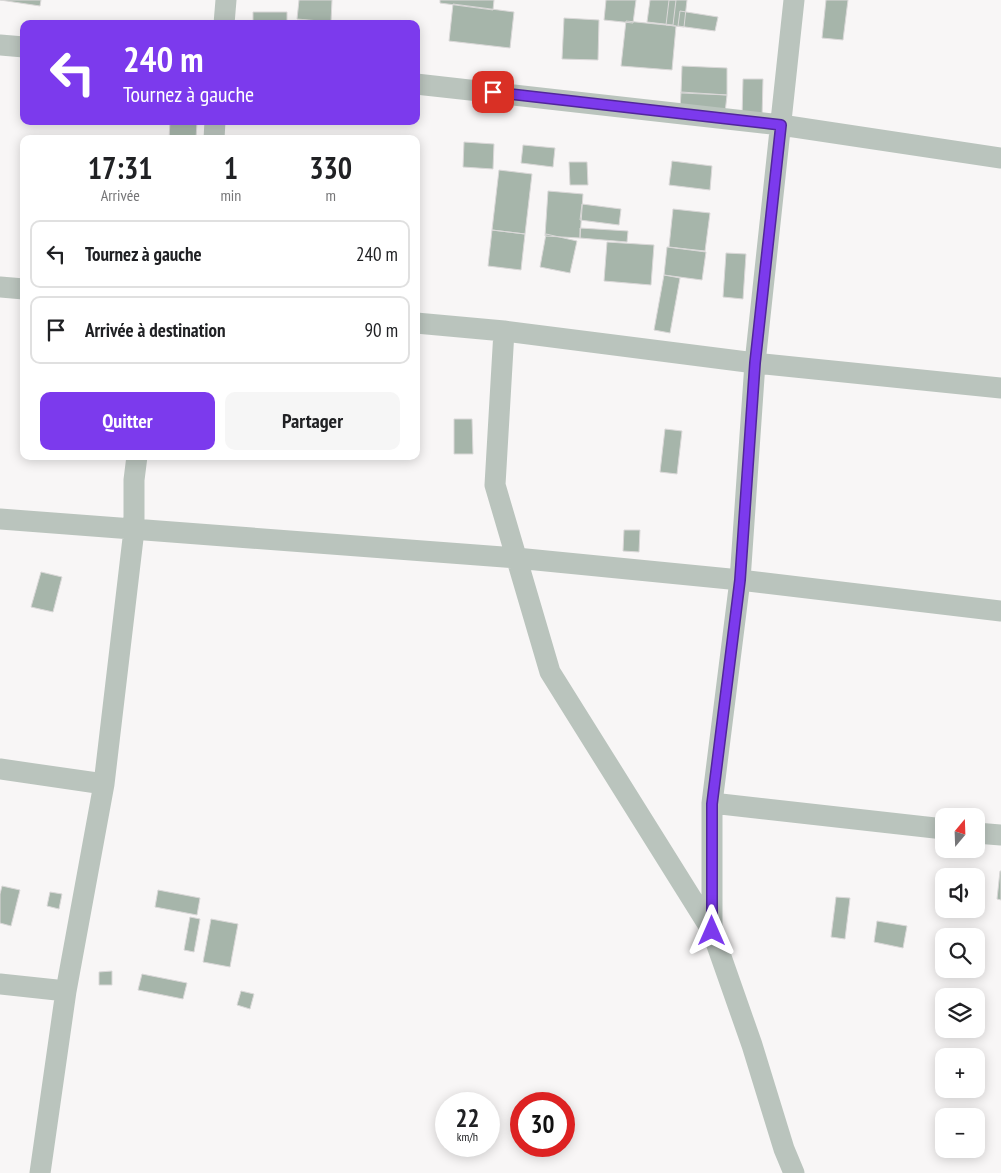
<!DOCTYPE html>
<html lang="fr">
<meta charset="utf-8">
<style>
body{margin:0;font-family:"PT Sans Narrow",sans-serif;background:#f6f6f6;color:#202124;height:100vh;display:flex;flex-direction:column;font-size:19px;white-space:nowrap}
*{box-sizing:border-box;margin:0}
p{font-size:16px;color:#757577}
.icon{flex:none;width:28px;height:28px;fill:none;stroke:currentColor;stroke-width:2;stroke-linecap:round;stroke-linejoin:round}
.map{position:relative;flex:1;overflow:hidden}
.sheet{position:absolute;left:20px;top:135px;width:400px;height:325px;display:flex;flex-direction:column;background:#fff;border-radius:10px;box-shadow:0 2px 12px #0003}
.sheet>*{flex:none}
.banner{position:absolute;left:20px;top:20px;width:400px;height:105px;border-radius:10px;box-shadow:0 2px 12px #0003;background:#7c3aed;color:#fff;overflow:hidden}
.needle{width:32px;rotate:19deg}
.buttons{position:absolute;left:935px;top:808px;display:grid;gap:10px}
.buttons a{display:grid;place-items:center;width:50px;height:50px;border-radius:10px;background:#fff;box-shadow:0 2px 12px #0003;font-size:25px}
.speed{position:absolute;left:435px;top:1092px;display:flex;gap:10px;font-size:25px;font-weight:700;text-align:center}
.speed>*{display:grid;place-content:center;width:65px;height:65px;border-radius:50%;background:#fff;box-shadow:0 2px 12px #0003;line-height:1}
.speed small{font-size:12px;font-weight:400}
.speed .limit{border:8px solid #d22;background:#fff;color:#111}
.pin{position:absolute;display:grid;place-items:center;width:42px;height:42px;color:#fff;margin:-21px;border-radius:10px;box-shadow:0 2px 8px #0006}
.me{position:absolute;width:55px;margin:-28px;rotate:0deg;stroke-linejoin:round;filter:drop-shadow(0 0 4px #0008)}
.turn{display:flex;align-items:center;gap:18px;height:105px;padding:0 20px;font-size:22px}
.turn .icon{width:65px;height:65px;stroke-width:2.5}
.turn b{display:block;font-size:35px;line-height:42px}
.eta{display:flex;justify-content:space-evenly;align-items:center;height:85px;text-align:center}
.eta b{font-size:30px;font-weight:600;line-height:35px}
.primary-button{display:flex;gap:10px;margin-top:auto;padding:10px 20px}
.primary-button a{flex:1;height:58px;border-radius:10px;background:#7c3aed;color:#fff;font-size:20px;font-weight:600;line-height:58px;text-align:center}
.primary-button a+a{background:#f6f6f6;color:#202124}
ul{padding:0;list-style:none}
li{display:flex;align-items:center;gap:15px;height:68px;margin:0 10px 8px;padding:0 10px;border:2px solid #e0e0e0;border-radius:10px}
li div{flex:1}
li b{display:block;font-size:19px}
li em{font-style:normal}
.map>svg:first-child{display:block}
.building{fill:#a6b5aa;stroke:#dad8d8}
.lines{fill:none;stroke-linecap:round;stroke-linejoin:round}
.minor{stroke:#bac4bd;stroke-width:21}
.route-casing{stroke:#51269a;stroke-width:12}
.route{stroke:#7c3aed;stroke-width:9}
</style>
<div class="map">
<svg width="1001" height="1173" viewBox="0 0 1001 1173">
<rect width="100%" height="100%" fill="#f8f6f6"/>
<path class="building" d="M0 0H41L40 6Z
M299 0H332L331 22 297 19Z
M440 0H494L493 10 440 3Z
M606 0H636L633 23 604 20Z
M650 0H676L673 25 647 22Z
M669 0H687L684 27 666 25Z
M826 0H848L843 40 822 38Z
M453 4 514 12 510 48 449 41Z
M680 11 718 17 715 31 678 26Z
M253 12H287V24H253Z
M564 18 599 20 598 60 562 59Z
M626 21 676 26 672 70 621 66Z
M682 66 727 68V95L681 93Z
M743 79H763L762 118 742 117Z
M681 92 727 95 725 113 680 110Z
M170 121 197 122 196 139H169Z
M464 142 494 144 493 169 463 167Z
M523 145 555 148 553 167 521 163Z
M672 161 712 166 710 190 669 185Z
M569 162H587L588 185H570Z
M499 170 532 174 525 234 492 230Z
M548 191 583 194 580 238 545 236Z
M582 204 621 209 619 225 580 220Z
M673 209 710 213 705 251 669 247Z
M580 228 628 231 627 242 580 238Z
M492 230 525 234 521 270 488 266Z
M546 234 577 241 570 273 540 267Z
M607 242 654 245 651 285 604 281Z
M667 247 706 252 702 280 664 275Z
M726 253 746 254 743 299 723 297Z
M664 275 680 278 670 333 654 330Z
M454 419H472L473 454H454Z
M665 429 682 431 677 474 660 472Z
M624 530H640L639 552 623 551Z
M41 572 62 577 53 612 31 607Z
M1000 871H1001V900L997 899Z
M2 886 20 890 11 926 0 923V894Z
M158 890 200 898 197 915 155 907Z
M50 892 62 894 59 909 47 906Z
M836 897 850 898 845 939 831 937Z
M190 917 200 919 194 952 184 950Z
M211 919 238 924 230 967 203 962Z
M877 921 907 926 903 948 874 942Z
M112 971V985H99V972Z
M142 974 187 983 183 999 138 990Z
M241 991 254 994 250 1009 237 1005Z"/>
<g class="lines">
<path class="minor" d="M224 24 226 0
M0 45 24 47
M416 84 781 125 1001 158
M214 139 215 121
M0 287 24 289
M416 323 504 331 755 363 1001 388
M504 331 495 485 550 672 712 931 752 1045 784 1149 794 1173
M0 519 516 558 740 580 1001 611
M0 769 104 784
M712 803 944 829
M976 833 1001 835
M712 931V803L740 580 755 363 794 0
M0 984 66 991
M40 1173 66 991 104 784 134 530V480L137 456"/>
</g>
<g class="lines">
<g class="route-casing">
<path id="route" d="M493 92 781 125 755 363 740 580 712 804V931"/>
</g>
<use href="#route" class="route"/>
</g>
</svg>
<div class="buttons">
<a><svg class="needle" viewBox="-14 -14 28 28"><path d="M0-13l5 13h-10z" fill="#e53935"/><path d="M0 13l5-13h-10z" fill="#757577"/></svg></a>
<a><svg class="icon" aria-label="sound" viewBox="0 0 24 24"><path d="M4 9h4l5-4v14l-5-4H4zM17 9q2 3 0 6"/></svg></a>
<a><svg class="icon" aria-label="search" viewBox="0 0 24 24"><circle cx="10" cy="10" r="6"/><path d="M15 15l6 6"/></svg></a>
<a><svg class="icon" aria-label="layers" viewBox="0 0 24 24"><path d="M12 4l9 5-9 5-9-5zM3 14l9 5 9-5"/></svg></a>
<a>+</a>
<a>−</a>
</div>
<div class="speed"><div>22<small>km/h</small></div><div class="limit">30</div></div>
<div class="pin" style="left:493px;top:92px;background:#d93025"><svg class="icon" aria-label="arrive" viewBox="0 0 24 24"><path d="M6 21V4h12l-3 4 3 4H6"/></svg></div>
<svg class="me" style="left:712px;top:931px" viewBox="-20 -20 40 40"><path d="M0-17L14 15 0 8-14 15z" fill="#7c3aed" stroke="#fff" stroke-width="4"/></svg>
<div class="banner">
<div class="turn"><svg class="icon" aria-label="left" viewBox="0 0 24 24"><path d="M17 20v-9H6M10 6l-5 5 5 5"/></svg><div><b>240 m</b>Tournez à gauche</div></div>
</div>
<section class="sheet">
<div class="eta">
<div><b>17:31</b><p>Arrivée</p></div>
<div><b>1</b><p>min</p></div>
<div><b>330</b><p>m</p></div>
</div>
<ul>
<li><svg class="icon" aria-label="left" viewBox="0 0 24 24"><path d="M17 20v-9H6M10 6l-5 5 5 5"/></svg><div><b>Tournez à gauche</b></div><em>240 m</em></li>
<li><svg class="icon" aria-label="arrive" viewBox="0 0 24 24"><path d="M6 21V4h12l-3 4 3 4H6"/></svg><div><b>Arrivée à destination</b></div><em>90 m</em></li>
</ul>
<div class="primary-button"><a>Quitter</a><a>Partager</a></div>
</section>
</div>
